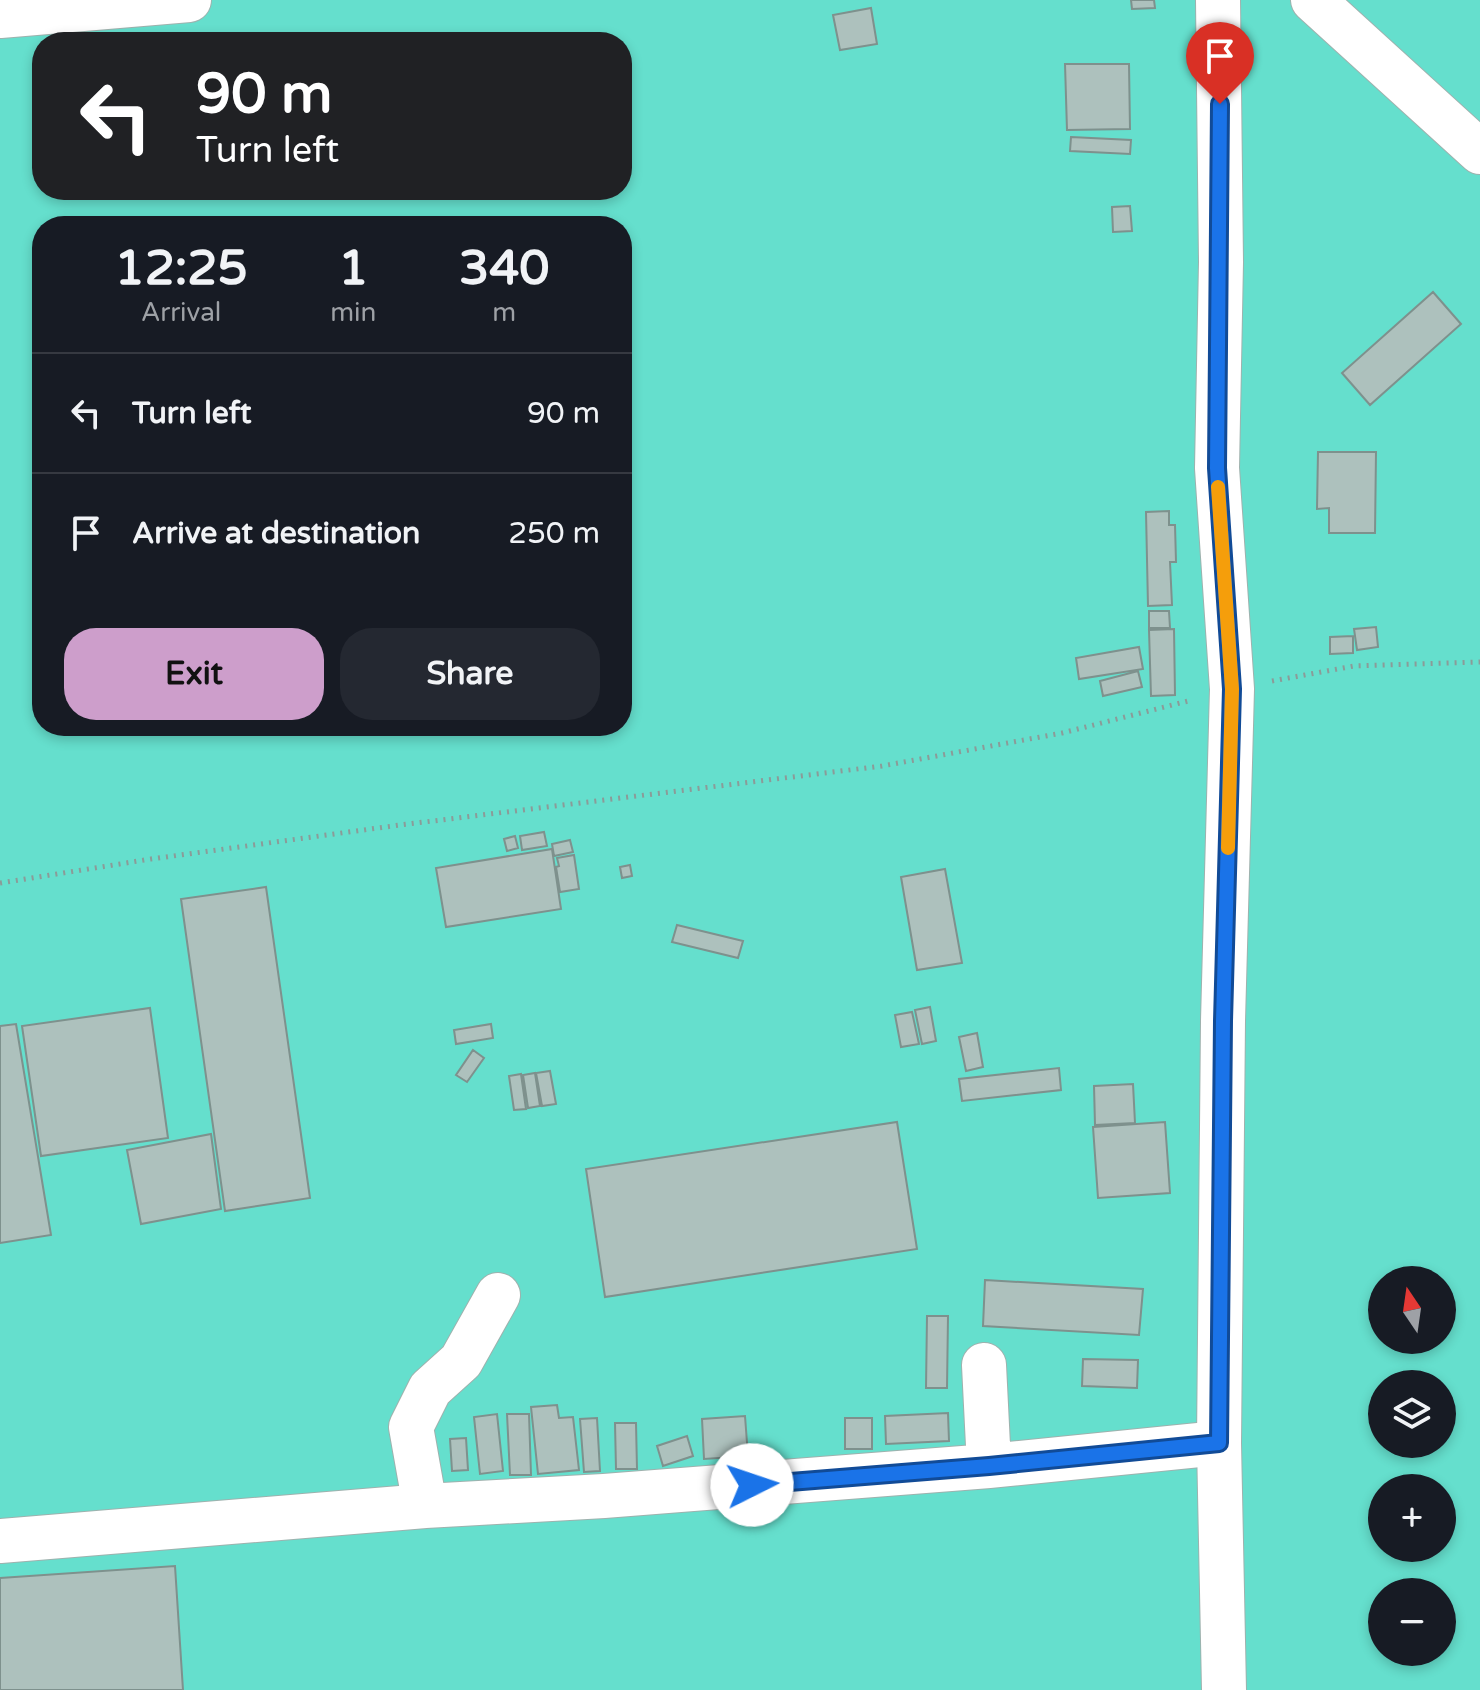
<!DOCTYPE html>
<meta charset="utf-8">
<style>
body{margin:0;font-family:"Varela Round",sans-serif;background:#242831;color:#f1f3f6;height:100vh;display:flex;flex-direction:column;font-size:30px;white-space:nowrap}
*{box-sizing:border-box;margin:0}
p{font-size:26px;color:#9ea1a6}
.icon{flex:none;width:44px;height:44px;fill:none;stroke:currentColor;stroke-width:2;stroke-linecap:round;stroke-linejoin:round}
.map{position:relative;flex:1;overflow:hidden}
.sheet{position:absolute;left:32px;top:216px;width:600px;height:520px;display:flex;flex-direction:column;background:#171b24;border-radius:32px;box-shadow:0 4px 12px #0003}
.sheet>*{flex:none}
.top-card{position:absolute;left:32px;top:32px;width:600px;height:168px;border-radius:32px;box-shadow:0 4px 12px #0003;background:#202124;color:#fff;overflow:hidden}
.needle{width:52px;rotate:347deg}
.tools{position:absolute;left:1368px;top:1266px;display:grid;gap:16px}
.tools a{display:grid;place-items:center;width:88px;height:88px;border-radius:50%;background:#171b24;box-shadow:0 4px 12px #0003;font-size:40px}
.pin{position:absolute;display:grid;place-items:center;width:68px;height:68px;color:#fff;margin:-82px -34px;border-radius:50% 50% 50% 0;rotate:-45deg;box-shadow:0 0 8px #0007}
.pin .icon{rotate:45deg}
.me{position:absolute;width:88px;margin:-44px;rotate:86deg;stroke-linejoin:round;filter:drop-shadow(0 0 6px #0008)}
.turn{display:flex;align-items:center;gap:28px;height:168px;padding:0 32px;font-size:36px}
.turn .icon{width:104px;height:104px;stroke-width:2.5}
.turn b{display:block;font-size:56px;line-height:68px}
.eta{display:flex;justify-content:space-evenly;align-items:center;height:136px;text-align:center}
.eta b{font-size:48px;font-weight:700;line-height:56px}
.action{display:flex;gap:16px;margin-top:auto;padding:16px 32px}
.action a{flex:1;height:92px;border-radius:32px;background:#cd9ecb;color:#111;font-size:32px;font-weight:700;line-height:92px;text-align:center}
.action a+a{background:#242831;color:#f1f3f6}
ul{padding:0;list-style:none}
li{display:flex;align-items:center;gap:24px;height:120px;padding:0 32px;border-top:2px solid #363941}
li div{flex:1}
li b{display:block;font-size:30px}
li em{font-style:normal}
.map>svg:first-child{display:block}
.green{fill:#65dfcd;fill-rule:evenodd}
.building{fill:#adc1bd;stroke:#7e918d;stroke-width:2}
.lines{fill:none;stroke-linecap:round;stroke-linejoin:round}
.minor-casing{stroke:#9eb2ae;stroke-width:46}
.major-casing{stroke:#9eb2ae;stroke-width:46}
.path{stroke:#8b9b98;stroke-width:5;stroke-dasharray:2 6;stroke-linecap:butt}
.minor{stroke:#fff;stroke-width:44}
.major{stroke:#fff;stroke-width:44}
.route-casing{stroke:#114b97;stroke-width:20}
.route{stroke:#1a73e8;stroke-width:14}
.slow{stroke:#f59e0b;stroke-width:14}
</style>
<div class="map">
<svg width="1480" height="1690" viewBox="0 0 1480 1690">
<rect width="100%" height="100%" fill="#d3e8e4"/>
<path class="green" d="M0 0H1480V1690H0ZM42 42H622V190H42ZM42 226H622V726H42ZM1382 1280H1442V1340H1382ZM1382 1384H1442V1444H1382ZM1382 1488H1442V1548H1382ZM1382 1592H1442V1652H1382Z"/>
<path class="building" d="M1131 0H1154L1155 8 1132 9Z
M871 8 877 44 840 50 833 15Z
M1065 64H1129L1130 129 1067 130Z
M1071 137 1131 140 1130 154 1070 151Z
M1130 206 1132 231 1113 232 1112 207Z
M1433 292 1461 324 1370 405 1342 373Z
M1318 452H1376L1375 533H1329V508L1317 509Z
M1169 511V525H1175L1176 562H1170L1172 605 1148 606 1146 512Z
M1149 611H1169L1170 628H1149Z
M1376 627 1378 647 1357 650 1354 629Z
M1174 629 1175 695 1151 696 1149 630Z
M1353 636V653L1330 654V637Z
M1139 647 1143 669 1079 679 1076 658Z
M1138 671 1142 687 1103 696 1100 681Z
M544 832 547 846 522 850 520 836Z
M515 836 518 848 507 851 504 839Z
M570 840 573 852 554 856 552 844Z
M552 849 561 909 446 927 436 868Z
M574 855 579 889 560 892 556 867 559 866 557 858Z
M630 865 632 876 622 878 620 867Z
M945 869 962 963 917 970 901 877Z
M266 887 310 1198 225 1211 181 899Z
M677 925 743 941 738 958 672 942Z
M930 1007 936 1041 922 1044 915 1010Z
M150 1008 168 1138 41 1156 22 1026Z
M912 1012 919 1044 901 1047 895 1015Z
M16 1024 51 1235 0 1243V1026Z
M491 1024 493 1038 456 1044 454 1030Z
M977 1033 983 1067 966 1071 959 1037Z
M473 1050 484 1058 467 1082 456 1075Z
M1059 1068 1061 1090 962 1101 959 1079Z
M550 1071 556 1104 542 1106 536 1073Z
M535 1073 540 1106 528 1108 523 1075Z
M521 1074 526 1109 514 1110 509 1076Z
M1133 1084 1135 1123 1095 1125 1094 1086Z
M897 1122 917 1249 605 1297 586 1169Z
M1165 1122 1170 1193 1098 1198 1093 1127Z
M211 1134 221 1209 141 1224 127 1150Z
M985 1280 1143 1289 1139 1335 983 1326Z
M927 1316H948L947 1388H926Z
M1083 1359 1138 1360 1137 1388 1082 1386Z
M557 1405 559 1418 573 1417 579 1470 538 1474 531 1407Z
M948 1413 949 1441 886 1444 885 1416Z
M497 1414 503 1471 480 1474 474 1417Z
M507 1414H529L531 1475H510Z
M745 1416 748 1456 704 1459 702 1419Z
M597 1418 600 1471 584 1472 580 1419Z
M845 1418H872V1449H845Z
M615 1423H636L637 1469H616Z
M687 1436 693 1456 663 1466 657 1446Z
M466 1438 468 1470 452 1471 450 1439Z
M175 1566 183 1690H0V1578Z"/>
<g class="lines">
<g class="minor-casing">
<path id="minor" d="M0 16 189 0
M984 1365 989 1466
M425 1506 411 1427 430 1389 461 1361 498 1295
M0 1541 425 1506 604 1496 989 1466 1219 1443"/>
</g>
<g class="major-casing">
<path id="major" d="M1218 0 1221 262 1217 468 1232 689 1223 1021 1219 1443 1224 1690
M1313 0 1480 152"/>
</g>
<path class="path" d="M1272 681 1354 666 1480 662
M0 883 151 859 400 825 882 766 1062 733 1192 700"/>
<use href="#minor" class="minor"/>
<use href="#major" class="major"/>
</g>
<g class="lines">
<g class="route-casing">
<path id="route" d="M752 1485 989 1466 1219 1443 1223 1021 1232 689 1217 468 1220 104"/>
</g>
<use href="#route" class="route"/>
<path class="slow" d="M1218 487 1232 689 1228 848"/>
</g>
</svg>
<div class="tools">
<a><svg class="needle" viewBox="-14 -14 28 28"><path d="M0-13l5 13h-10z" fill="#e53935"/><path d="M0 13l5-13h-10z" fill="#9ea1a6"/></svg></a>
<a><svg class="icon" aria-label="layers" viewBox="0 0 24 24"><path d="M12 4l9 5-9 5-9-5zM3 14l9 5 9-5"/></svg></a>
<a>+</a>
<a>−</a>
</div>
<div class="pin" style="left:1220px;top:104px;background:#d93025"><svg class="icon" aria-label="arrive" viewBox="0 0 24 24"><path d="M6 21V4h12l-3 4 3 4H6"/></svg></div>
<svg class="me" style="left:752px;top:1485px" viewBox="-20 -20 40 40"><circle r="19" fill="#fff"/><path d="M0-13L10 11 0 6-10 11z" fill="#1a73e8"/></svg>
<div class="top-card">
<div class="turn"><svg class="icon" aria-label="left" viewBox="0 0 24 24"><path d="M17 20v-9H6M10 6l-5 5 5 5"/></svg><div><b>90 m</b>Turn left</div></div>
</div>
<section class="sheet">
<div class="eta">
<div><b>12:25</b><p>Arrival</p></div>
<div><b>1</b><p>min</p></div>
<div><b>340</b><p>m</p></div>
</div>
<ul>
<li><svg class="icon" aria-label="left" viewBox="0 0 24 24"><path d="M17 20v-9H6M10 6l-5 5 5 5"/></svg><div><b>Turn left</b></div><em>90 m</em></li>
<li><svg class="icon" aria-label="arrive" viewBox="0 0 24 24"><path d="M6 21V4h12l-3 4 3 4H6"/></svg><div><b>Arrive at destination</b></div><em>250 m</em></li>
</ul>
<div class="action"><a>Exit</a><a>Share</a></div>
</section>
</div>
